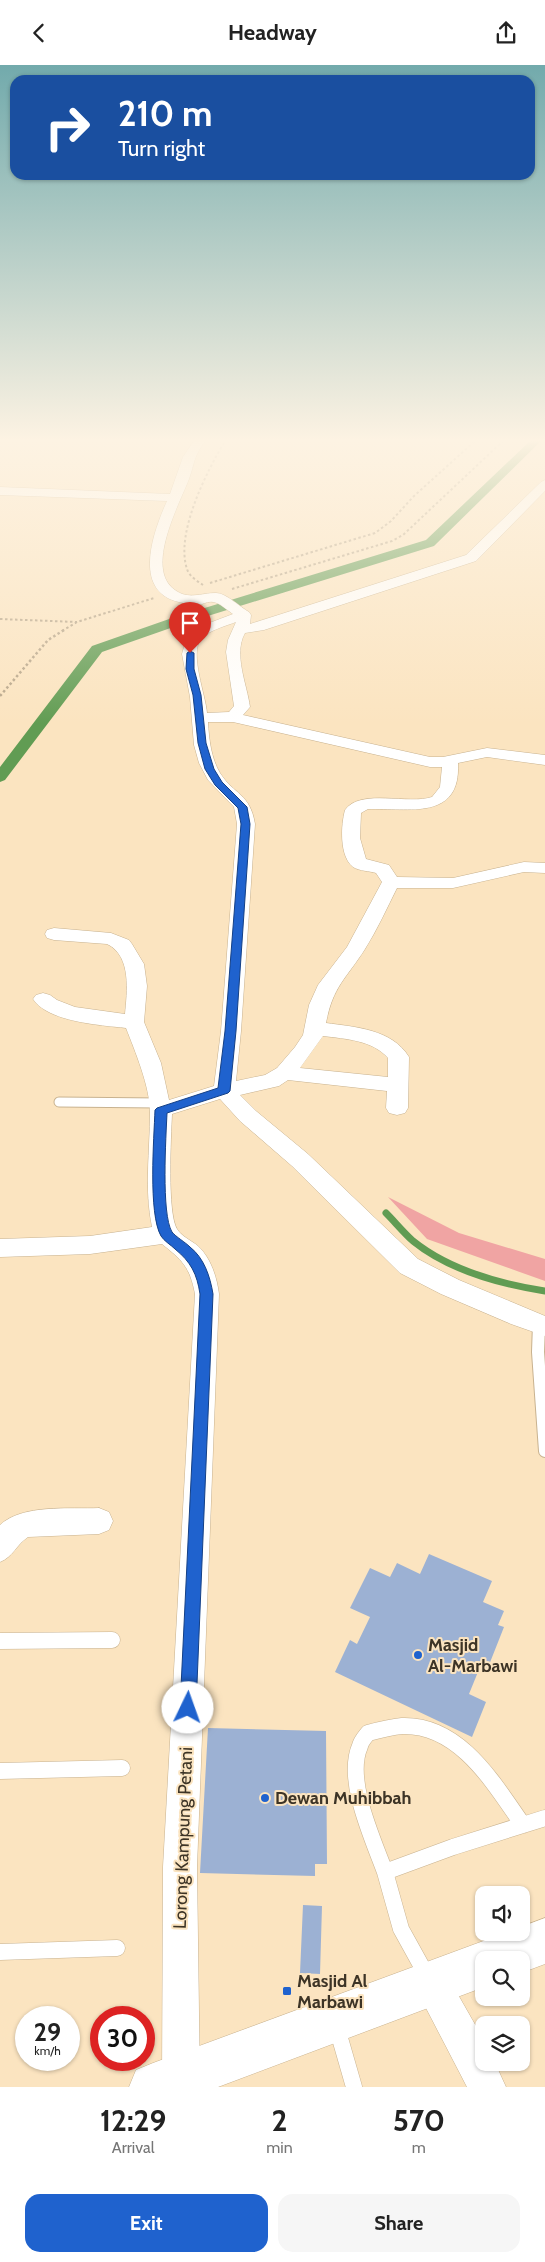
<!DOCTYPE html>
<style>
body{margin:0;font-family:Cabin,sans-serif;background:#f6f6f6;color:#222;height:100vh;display:flex;flex-direction:column;font-size:19px;white-space:nowrap}
*{box-sizing:border-box;margin:0}
p{font-size:16px;color:#767676}
.icon{flex:none;width:28px;height:28px;fill:none;stroke:currentColor;stroke-width:2;stroke-linecap:round;stroke-linejoin:round}
.map{position:relative;height:2022px;overflow:hidden}
.sheet{display:flex;flex-direction:column;background:#fff;flex:1}
.sheet>*{flex:none}
.guide{position:absolute;left:10px;top:10px;width:525px;height:105px;border-radius:15px;box-shadow:0 1px 4px #0004;background:#1a4fa0;color:#fff;overflow:hidden}
.controls{position:absolute;left:475px;top:1821px;display:grid;gap:10px}
.controls a{display:grid;place-items:center;width:55px;height:55px;border-radius:10px;background:#fff;box-shadow:0 1px 4px #0004;font-size:25px}
.speed{position:absolute;left:15px;top:1941px;display:flex;gap:10px;font-size:25px;font-weight:700;text-align:center}
.speed>*{display:grid;place-content:center;width:65px;height:65px;border-radius:50%;background:#fff;box-shadow:0 1px 4px #0004;line-height:1}
.speed small{font-size:12px;font-weight:400}
.speed .limit{border:8px solid #d22;background:#fff;color:#111}
.pin{position:absolute;display:grid;place-items:center;width:42px;height:42px;color:#fff;margin:-51px -21px;border-radius:50% 50% 50% 0;rotate:-45deg;box-shadow:0 0 5px #0007}
.pin .icon{rotate:45deg}
.me{position:absolute;width:55px;margin:-28px;rotate:3deg;stroke-linejoin:round;filter:drop-shadow(0 0 4px #0008)}
.turn{display:flex;align-items:center;gap:18px;height:105px;padding:0 25px;font-size:22px}
.turn .icon{width:65px;height:65px;stroke-width:2.5}
.turn b{display:block;font-size:35px;line-height:42px}
.eta{display:flex;justify-content:space-evenly;align-items:center;height:85px;text-align:center}
.eta b{font-size:30px;font-weight:700;line-height:35px}
.action{display:flex;gap:10px;margin-top:auto;padding:10px 25px}
.action a{flex:1;height:58px;border-radius:15px;background:#1f62ce;color:#fff;font-size:20px;font-weight:700;line-height:58px;text-align:center}
.action a+a{background:#f6f6f6;color:#222}
header{display:flex;justify-content:space-between;align-items:center;height:65px;padding:0 25px;background:#fff;font-size:22px;font-weight:700}
.map>svg:first-child{display:block}
.green{fill:#f0a4a3}
.lines{fill:none;stroke-linecap:round;stroke-linejoin:round}
.stream{stroke:#619c53;stroke-width:7}
.canal{fill:#619c53;fill-rule:evenodd}
.building{fill:#9cb1d3}
.lane-far2-casing{stroke:#c8b28f;stroke-width:11}
.lane-far1-casing{stroke:#c8b28f;stroke-width:14}
.lane-casing{stroke:#c8b28f;stroke-width:17}
.street-casing{stroke:#c8b28f;stroke-width:1}
.secondary-casing{stroke:#c8b28f;stroke-width:1}
.path-far1{stroke:#b7a589;stroke-width:2;stroke-dasharray:2.5 2.5;stroke-linecap:butt}
.path{stroke:#b7a589;stroke-width:2.5;stroke-dasharray:2.5 2.5;stroke-linecap:butt}
.lane-far2{stroke:#fff;stroke-width:9}
.lane-far1{stroke:#fff;stroke-width:12}
.lane{stroke:#fff;stroke-width:16}
.street{fill:#fff;fill-rule:evenodd}
.secondary{fill:#fff;fill-rule:evenodd}
.route{fill:#1f62ce;stroke:#144086}
.poi-dot{fill:#1f62ce;stroke:#fbe4c0;stroke-width:2}
.labels{text-anchor:middle;dominant-baseline:central;stroke-width:4;stroke-linejoin:round;paint-order:stroke}
.near-poi-label{font-size:18px;font-weight:bold;fill:#3d3426;stroke:#fbe4c0;text-anchor:start}
.near-street-label{font-size:18px;fill:#3d3426;stroke:#fbe4c0}
</style>
<header><svg class="icon" aria-label="back" viewBox="0 0 24 24"><path d="M15 5l-7 7 7 7"/></svg>Headway<svg class="icon" aria-label="share" viewBox="0 0 24 24"><path d="M12 15V3M7 8l5-5 5 5M5 13v7h14v-7"/></svg></header>
<div class="map">
<svg width="545" height="2022" viewBox="0 0 545 2022">
<rect width="100%" height="100%" fill="#fbe4c0"/>
<path class="green" d="M388 1132 459 1168 545 1194V1216L427 1174Z"/>
<g class="lines">
<path class="stream" d="M386 1148C395 1157 403 1167 413 1176 449 1205 500 1219 545 1226"/>
<path class="canal" d="M530 376H541L434 481 182 559 102 587 5 715 0 717V702L92 581 172 553 426 475Z"/>
</g>
<path class="building" d="M429 1489 492 1516 483 1537 504 1546 498 1560 504 1562 487 1605 480 1602 469 1629 486 1637 472 1672 335 1607 350 1575 357 1579 370 1552 350 1543 370 1503 390 1512 397 1498 420 1509Z
M208 1663 326 1666 327 1799H315V1811L200 1808Z
M303 1840 322 1841 320 1909 300 1908Z"/>
<g class="lines">
<g class="lane-far2-casing">
<path id="lane-far2" d="M59 1037 159 1038"/>
</g>
<g class="lane-far1-casing">
<path id="lane-far1" d="M539 1259 538 1287 545 1386"/>
</g>
<g class="lane-casing">
<path id="lane" d="M0 1576 112 1575
M0 1706 122 1703
M385 1807C373 1774 345 1715 360 1681 361 1676 365 1672 368 1668 379 1665 391 1662 402 1661 460 1659 494 1719 523 1760
M0 1887 117 1883
M427 1911 401 1864 385 1807 453 1782 545 1753
M337 1963 354 2022"/>
</g>
<g class="street-casing">
<path id="street" d="M194 376H205C193 393 195 397 189 414 179 440 144 504 175 525 188 535 201 528 216 528 226 528 240 542 249 547L251 550 250 559 466 490 541 417 545 415V426L476 496 264 565 245 568C233 589 247 619 250 642L243 650 430 692H443L487 683 545 690V700L487 692 458 698C461 756 409 743 368 744L361 748 360 773 366 794 389 800 397 812 453 813 524 797 545 798V808L524 807 453 823H397C387 843 377 865 365 884 346 914 333 921 326 958 355 962 392 964 409 992L408 1043 405 1048 397 1050 389 1048 386 1043 387 1026 288 1015 279 1021 240 1030 256 1046 308 1089 418 1194 459 1215 545 1251V1271L511 1259 441 1229 400 1208 292 1101 240 1056 220 1034 172 1049C171 1072 167 1147 177 1164 181 1171 192 1176 198 1181 211 1193 217 1213 219 1229L197 1802 200 2022H162L163 1802 195 1229C190 1202 182 1195 162 1179L90 1189 0 1192V1174L90 1171 152 1162C144 1124 150 1086 150 1047 150 1022 135 986 126 963 100 960 48 957 33 934L36 930 43 928 50 930 57 935 75 942 125 949C127 927 132 891 107 879L54 875 47 873 45 869 47 865 54 863 111 868 129 875 132 879 144 899 147 921 144 957 161 998 169 1035 214 1021 221 966 237 759 234 742 208 715 199 698 194 680 190 632 182 589 186 575 191 568 204 560 233 549C228 546 219 537 213 537 210 536 205 538 202 539 194 539 186 539 179 537 131 526 154 465 167 436L0 430V422L170 429 183 392ZM236 557 228 575 226 587 234 641 229 647 207 648C206 631 189 588 201 574 209 565 226 561 236 557ZM208 657H233L430 702H442L440 722 432 732C409 740 360 723 345 745 341 760 339 791 353 802 359 806 370 806 376 808L382 817 347 882 318 920 309 940 303 970 295 982 277 1003 265 1010 236 1016 241 966 255 759C250 728 234 730 220 708 211 693 209 674 208 657ZM323 971C346 974 372 975 388 993V1012L300 1003Z
M99 1443 109 1447 113 1456 109 1465 99 1469 28 1472C16 1480 13 1492 0 1497V1460C22 1439 70 1444 99 1443Z
M431 1900 444 1905 477 1963 484 1976V1998H495L506 2022H467L413 1918 418 1905Z"/>
</g>
<g class="secondary-casing">
<path id="secondary" d="M545 1853V1899L521 1908V1895H484V1922L218 2022H129L136 2005 153 1998 505 1868H521V1862Z"/>
</g>
<path class="path-far1" d="M210 518 375 468 391 456 414 431 475 376
M203 520C197 516 189 511 187 504 175 468 207 406 225 376
M232 524 392 476 403 470 503 376
M0 554 77 557
M62 566 77 557 154 533"/>
<path class="path" d="M0 631 48 575 64 565"/>
<use href="#lane-far2" class="lane-far2"/>
<use href="#lane-far1" class="lane-far1"/>
<use href="#lane" class="lane"/>
<use href="#street" class="street"/>
<use href="#secondary" class="secondary"/>
</g>
<linearGradient id="sky" x2="0" y2="1"><stop stop-color="#72aaac"/><stop offset="0.57" stop-color="#fdf3e3"/><stop offset="1" stop-color="#fdf3e3" stop-opacity="0"/></linearGradient>
<rect width="545" height="659" fill="url(#sky)"/>
<path class="route" d="M190 586 194 588V604L201 630 206 678 214 704 222 717 247 742 250 759 236 966 230 1026 228 1028 167 1048C166 1071 161 1149 172 1167 176 1172 185 1177 190 1182 204 1193 210 1211 213 1229L196 1643 194 1649 188 1651 182 1649 180 1643 200 1229C197 1209 191 1197 175 1184 171 1180 164 1176 161 1171 148 1148 154 1073 155 1045L157 1043 218 1023 225 966 241 759 238 743 215 720 205 704 198 678 193 630 186 604 187 588Z"/>
<g class="poi-dot">
<circle cx="418" cy="1590" r="5"/>
<circle cx="265" cy="1733" r="5"/>
<rect x="282" y="1921" width="10" height="10" rx="2.5"/>
</g>
<g class="labels">
<g class="near-poi-label">
<text x="428" y="1580">Masjid<tspan x="428" dy="21">Al-Marbawi</tspan></text>
<text x="275" y="1733">Dewan Muhibbah</text>
<text x="297" y="1916">Masjid Al<tspan x="297" dy="21">Marbawi</tspan></text>
</g>
<g class="near-street-label">
<text transform="translate(183 1773) rotate(-88)">Lorong Kampung Petani</text>
</g>
</g>
</svg>
<div class="controls">
<a><svg class="icon" aria-label="sound" viewBox="0 0 24 24"><path d="M4 9h4l5-4v14l-5-4H4zM17 9q2 3 0 6"/></svg></a>
<a><svg class="icon" aria-label="search" viewBox="0 0 24 24"><circle cx="10" cy="10" r="6"/><path d="M15 15l6 6"/></svg></a>
<a><svg class="icon" aria-label="layers" viewBox="0 0 24 24"><path d="M12 4l9 5-9 5-9-5zM3 14l9 5 9-5"/></svg></a>
</div>
<div class="speed"><div>29<small>km/h</small></div><div class="limit">30</div></div>
<div class="pin" style="left:190px;top:588px;background:#d93025"><svg class="icon" aria-label="arrive" viewBox="0 0 24 24"><path d="M6 21V4h12l-3 4 3 4H6"/></svg></div>
<svg class="me" style="left:188px;top:1643px" viewBox="-20 -20 40 40"><circle r="19" fill="#fff"/><path d="M0-13L10 11 0 6-10 11z" fill="#1f62ce"/></svg>
<div class="guide">
<div class="turn"><svg class="icon" aria-label="right" viewBox="0 0 24 24"><path d="M7 20v-9h11M14 6l5 5-5 5"/></svg><div><b>210 m</b>Turn right</div></div>
</div>
</div>
<section class="sheet">
<div class="eta">
<div><b>12:29</b><p>Arrival</p></div>
<div><b>2</b><p>min</p></div>
<div><b>570</b><p>m</p></div>
</div>
<div class="action"><a>Exit</a><a>Share</a></div>
</section>
